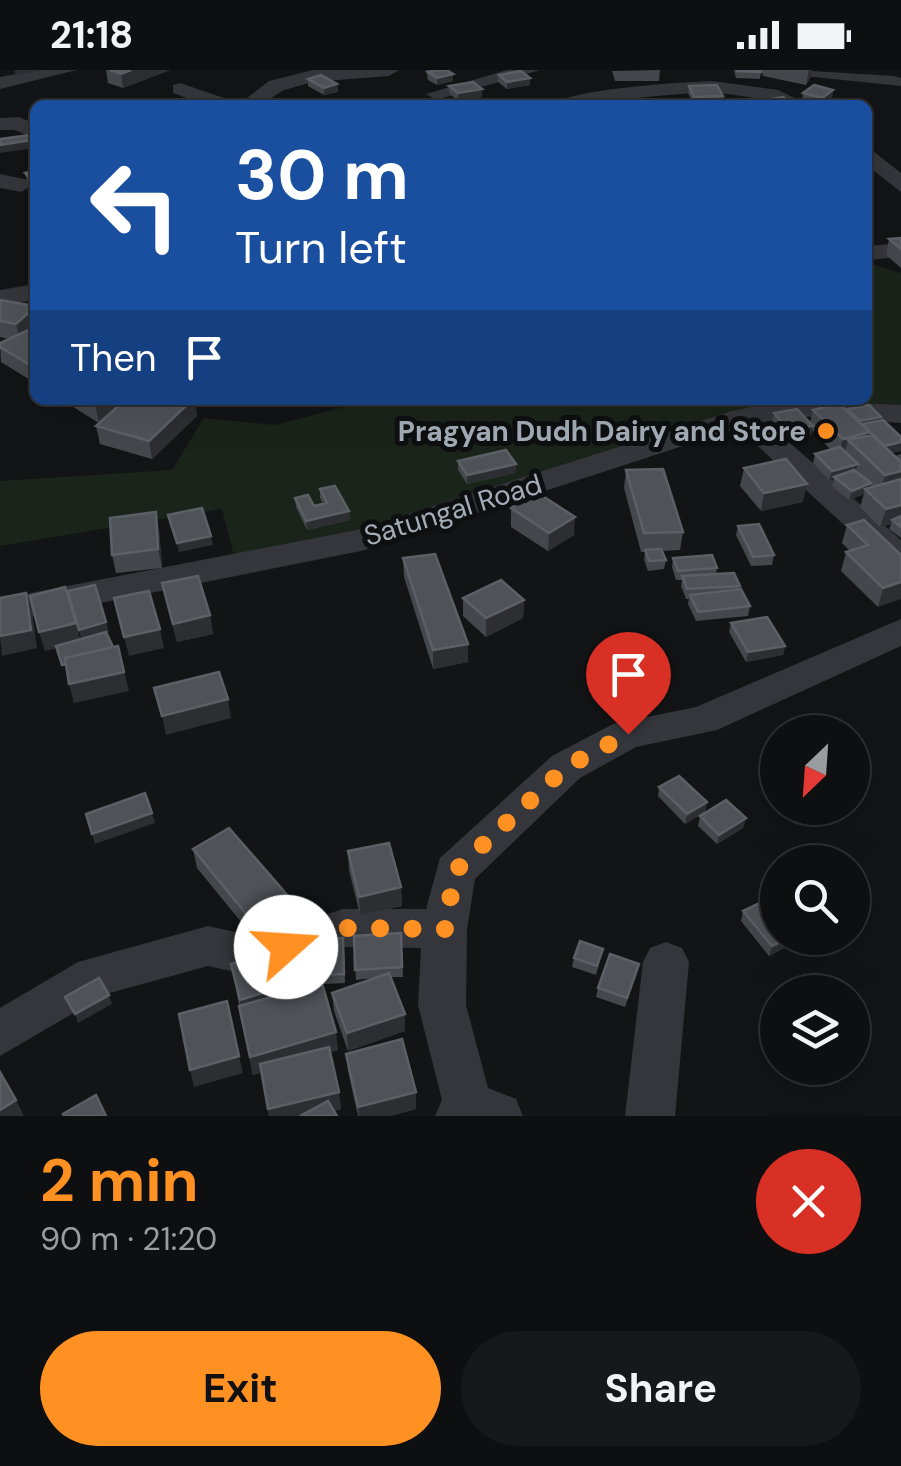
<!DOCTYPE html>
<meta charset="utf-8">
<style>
body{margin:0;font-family:"DM Sans",sans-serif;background:#171819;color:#f1f3f6;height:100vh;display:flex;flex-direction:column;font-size:38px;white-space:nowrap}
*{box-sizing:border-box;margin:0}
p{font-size:32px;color:#9b9c9f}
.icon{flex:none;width:55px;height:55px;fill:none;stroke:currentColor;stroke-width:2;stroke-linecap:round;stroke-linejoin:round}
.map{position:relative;height:1046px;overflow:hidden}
.sheet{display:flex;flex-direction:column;background:#0e0f10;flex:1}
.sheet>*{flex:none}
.hud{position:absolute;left:30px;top:30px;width:842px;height:305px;border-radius:15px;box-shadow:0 10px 40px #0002,0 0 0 2px #2e2f30;background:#1a4fa0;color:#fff;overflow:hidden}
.needle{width:65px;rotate:205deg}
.buttons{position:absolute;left:760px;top:645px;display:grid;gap:20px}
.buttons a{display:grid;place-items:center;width:110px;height:110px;border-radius:50%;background:#0e0f10;box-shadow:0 10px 40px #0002,0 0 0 2px #2e2f30;font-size:50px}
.pin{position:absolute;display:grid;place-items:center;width:85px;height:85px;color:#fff;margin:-102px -42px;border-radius:50% 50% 50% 0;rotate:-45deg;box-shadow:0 0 10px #0007}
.pin .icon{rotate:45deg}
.me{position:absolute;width:110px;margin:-55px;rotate:71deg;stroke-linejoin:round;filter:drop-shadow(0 0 8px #0008)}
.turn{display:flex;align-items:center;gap:35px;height:210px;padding:0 40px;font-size:45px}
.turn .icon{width:130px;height:130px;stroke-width:2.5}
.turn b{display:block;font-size:70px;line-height:85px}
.then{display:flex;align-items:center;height:95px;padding:0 40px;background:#0003;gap:20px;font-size:38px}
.round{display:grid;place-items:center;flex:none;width:105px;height:105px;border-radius:52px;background:#171819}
.overview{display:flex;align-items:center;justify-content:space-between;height:170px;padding:0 40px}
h1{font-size:60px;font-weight:700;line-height:75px;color:#ff9022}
.action{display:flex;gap:20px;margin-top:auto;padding:20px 40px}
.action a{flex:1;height:115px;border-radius:60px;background:#ff9022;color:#111;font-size:40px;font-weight:700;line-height:115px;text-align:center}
.action a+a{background:#171819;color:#f1f3f6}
.status{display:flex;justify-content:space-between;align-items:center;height:70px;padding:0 50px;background:#0e0f10;direction:ltr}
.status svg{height:28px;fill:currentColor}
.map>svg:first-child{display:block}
.green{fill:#1b241b}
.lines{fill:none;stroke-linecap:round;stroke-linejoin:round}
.minor{fill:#34363b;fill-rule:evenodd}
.wall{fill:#44474b}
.shaded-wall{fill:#2c2e31}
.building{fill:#4f5257;stroke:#5c6066;stroke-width:2.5}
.route{stroke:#ff9022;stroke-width:18;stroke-dasharray:0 32.4}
.poi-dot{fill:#ff9022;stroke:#0e0f10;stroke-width:4}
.labels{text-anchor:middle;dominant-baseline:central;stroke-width:10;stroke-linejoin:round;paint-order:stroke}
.poi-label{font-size:28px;font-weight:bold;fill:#a4adb7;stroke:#0e0f10;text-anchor:end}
.street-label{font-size:28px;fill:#a4adb7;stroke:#0e0f10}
</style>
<div class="status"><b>21:18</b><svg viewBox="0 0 49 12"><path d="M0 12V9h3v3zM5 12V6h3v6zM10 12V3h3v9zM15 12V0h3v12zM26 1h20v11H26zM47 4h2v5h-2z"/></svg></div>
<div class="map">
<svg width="901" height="1046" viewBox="0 0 901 1046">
<rect width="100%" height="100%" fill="#131415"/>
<path class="green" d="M874 195 901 203V342L804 330H868V197Z
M355 330H789L357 464 234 486 222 439 0 476V411L172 400 204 348 275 355 359 333Z"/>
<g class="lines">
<path class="minor" d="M37 0H77L0 19V7Z
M313 0H399L389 6 313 12 284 20 260 35H238L269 11Z
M507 0H540L436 30 426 24Z
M794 0 894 6 901 8V16L804 6Z
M712 11 778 20 809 35C775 35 743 23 708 23 655 23 604 35 551 35 570 19 682 12 712 11Z
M180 13 233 31 236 35H206L173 23V15Z
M19 47 35 54V69L15 60H0V48Z
M868 77 901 103V122L868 96Z
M0 104 29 110 32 115 21 122 0 118Z
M901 173V187L868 190V176Z
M35 214V230L0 236V220Z
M788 330 901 335V353L798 346 766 352 901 470V499L889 496 738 358 361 481 0 553V529L357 460 732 341Z
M901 549V576L717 660 636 677 580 708 475 809 467 859 466 935 488 1018 516 1029 523 1046H435L442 1030 418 935 421 878 343 877 258 907 208 896 106 924 0 986V938L78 892 208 856 258 867 343 839H426L440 788 552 686 613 654 696 637Z
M666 872 682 878 689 892 675 1046H625L643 892 650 878Z"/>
</g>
<path class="wall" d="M106 0H170L123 18 108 13Z
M426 0H452L448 1 453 11 437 15 428 10Z
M660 0 659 11H615L612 1Z
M734 0H761L760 9 736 8Z
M762 0H812L811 6 806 15 763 6Z
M499 5 530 8V15L507 19 498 12Z
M308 9 337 14 338 22 324 25 308 16Z
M449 16 482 19V27L458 31 449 23Z
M689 16 723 26 722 34H693L688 23Z
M833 20 832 28 821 35 802 30 803 23Z
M35 101V125L29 118 25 103Z
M901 168V198L886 185 889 169Z
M0 230 35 236V313L1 292 0 273 9 269 0 267Z
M62 330H194L197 346 152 389 100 374 96 356 99 353Z
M848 339 880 350 901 367V381L892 383 895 386 901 384V468L889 459 891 454 880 457 860 437 864 424 849 430 832 416 834 409 829 410 813 393 815 384 831 380 812 360 811 365 787 369 772 352 774 343 810 353 813 340 847 342Z
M458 391 516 394 515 403 467 414 458 400Z
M744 398 803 432 761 441 740 416Z
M626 400 683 462 680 480 662 481 666 490 664 499 648 501 644 490 645 482H641L624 418Z
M320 419 349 441 350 450 307 460 296 437 295 428 314 436 323 434 320 428Z
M511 438 574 465 548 481 511 457Z
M847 455 901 485 878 537 841 501 846 482 850 481 842 473Z
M738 456 774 485 772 495 751 496 736 465Z
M159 460 162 498 116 503 112 485Z
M403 488 468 574V592L433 599 404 507Z
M673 488 717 498 716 504 740 516 739 519 750 536 748 546 696 551 688 534 689 529H686L681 516 682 510H676L672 497Z
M162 513 210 545 213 564 177 572Z
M463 528 524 530 523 548 486 567 463 546Z
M731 553 785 576 783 585 746 592 729 562Z
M659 717 707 732 705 742 685 754 658 726Z
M791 738H816L808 747Z
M700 746 746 748 743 758 717 774 698 756Z
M193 779 289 827 292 846 255 869 197 798Z
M348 781 401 817 402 836 360 845 349 800Z
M743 841 801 869 769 886 741 851Z
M401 863 403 907H391L405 961 348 981 334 941 332 923 374 908 356 910 354 866Z
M344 877 345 913 323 914 338 980 330 982 341 1039 334 1041 337 1046H269L262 1002 253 1005 231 894 276 926 316 914 293 916 292 906Z
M603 879 596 905 572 897 574 888Z
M637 903 625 937 596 927 598 918Z
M346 984 416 1022V1039L390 1046H358L348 1001Z"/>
<path class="shaded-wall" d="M14 0H45L16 5Z
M131 0H170L123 18 121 4Z
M809 0H812L811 6 806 15Z
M453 4V11L437 15V8Z
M530 8V15L507 19V12Z
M337 14 338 22 324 25V18Z
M482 19V27L458 31V23Z
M833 20 832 28 821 35 822 28Z
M32 70 34 78 0 83V75Z
M35 237V257L20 271 16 254Z
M106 330H143L99 353 95 335Z
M192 330H194L197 346 152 389 149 371Z
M881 347 878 356 857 360 860 351Z
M813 356 811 365 787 369 789 360Z
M870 362 865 380 848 370 844 385 838 386 843 369Z
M901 372V381L881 385 884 376Z
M516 394 515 403 467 414V405Z
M858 394 855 404 829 410 832 401Z
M901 401V418L880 423 885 405Z
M871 413 869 422 865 419 864 424 849 430 852 421Z
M807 414 803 432 761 441 764 423Z
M901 435V452L892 450 891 454 880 457 886 439Z
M349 441 350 450 307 460 306 451Z
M156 442 159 460 162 498 158 479Z
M575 447 574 465 548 481 549 463Z
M211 466 213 475 179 482 177 473Z
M901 512V529L878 537 883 518Z
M26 523 32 541 37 578 2 586 0 566Z
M524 530 523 548 486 567V548Z
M210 545 213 564 177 572 173 554Z
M106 552 109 562 81 569 79 560Z
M76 553 81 572 45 581 39 562Z
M160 559 164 578 129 586 124 567Z
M468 574V592L433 599V580Z
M118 576 129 621 74 633 69 614Z
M785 576 783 585 746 592 748 582Z
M228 629 231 648 166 665 162 646Z
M707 732 705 742 685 754 687 744Z
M152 743 155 753 95 774 92 764Z
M746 748 743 758 717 774 719 765Z
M401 817 402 836 360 845 359 827Z
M289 827 292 846 255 869 252 851Z
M789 868H802L801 869 769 886 772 876Z
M275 919 277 929 241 939 240 930Z
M109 925 112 934 78 953 75 944Z
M405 944V961L348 981 347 963Z
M336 962 338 980 253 1005 250 987Z
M239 986 243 1003 194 1017 190 1000Z
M339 1022 341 1039 314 1046H269L268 1039Z
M416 1022V1039L390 1046H359L358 1037Z
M16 1030 24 1046H0V1040Z"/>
<path class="building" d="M110 0H131L121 4Z
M431 0H446L453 4 437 8 428 2 433 1Z
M737 0H761V2L737 1Z
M521 1 530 8 507 12 499 5Z
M321 5 337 14 324 18 308 9Z
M473 12 482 19 458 23 449 16Z
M717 15 723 26 694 27 689 16Z
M814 15 833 20 822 28 803 23Z
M783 27 794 35H766L760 31Z
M31 65 32 70 0 75V69Z
M35 101V113L25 103Z
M901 168V179L889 169Z
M0 230 35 236V237L16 254 0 251Z
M35 257V298L0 277V273Z
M86 330H106L95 335Z
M125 330H192L149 371 96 356Z
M839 334 870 362 843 369 813 340Z
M869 335 881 347 860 351 848 339Z
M797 339 813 356 789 360 774 343Z
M883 350 901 367V372L884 376 862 354Z
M872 365 901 392V401L885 405 848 370Z
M840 377 858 394 832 401 815 384Z
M506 380 516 394 467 405 458 391Z
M786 389 807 414 764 423 744 398Z
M663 399 683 462 644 463 626 400Z
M854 400 871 413 852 421 834 407Z
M901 409V435L886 439 865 419Z
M335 416 349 441 306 451 295 428 308 425 314 436 327 433 320 419Z
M538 423 575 447 549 463 511 438Z
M202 438 211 466 177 473 168 445Z
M156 442 158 479 112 485 110 448Z
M901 446V457L892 450Z
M864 450 901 485V512L883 518 846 482 868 475 847 455Z
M759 454 774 485 753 487 738 456Z
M661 479 666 490 649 491 645 480Z
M435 484 468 574 433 580 403 488Z
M712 485 717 498 678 501 673 488Z
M734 503 740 516 687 519 682 506Z
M198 506 210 545 173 554 162 513Z
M501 510 524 530 486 548 463 528Z
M95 515 106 552 79 560 68 521Z
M65 517 76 553 39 562 30 526Z
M741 519 750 536 698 542 690 525Z
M149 521 160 559 124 567 114 528Z
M26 523 31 560 0 566V528Z
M767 547 785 576 748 582 731 553Z
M106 562 113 577 65 588 66 594 62 595 56 576Z
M118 576 124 602 69 614 65 588Z
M219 602 228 629 162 646 154 618Z
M679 706 707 732 687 744 659 717Z
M145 723 152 743 92 764 86 744Z
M726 730 746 748 719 765 700 746Z
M229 758 289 827 252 851 193 779Z
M389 773 401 817 359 827 348 781Z
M774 826 778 830V868H789L772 876 743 841Z
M401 863 402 897 355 900 354 866Z
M343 868 344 904 292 906V871Z
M580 871 603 879 597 896 574 888Z
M266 884 275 919 240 930 231 894Z
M610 884 639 894 627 928 598 918Z
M389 903 405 944 347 963 332 923Z
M99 908 109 925 75 944 65 927Z
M322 913 336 962 250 987 239 936Z
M227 931 239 986 190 1000 179 944Z
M402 969 416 1022 358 1037 346 984Z
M329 977 339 1022 268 1039 260 994Z
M0 1002 16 1030 0 1040Z
M96 1025 106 1046H64L63 1044Z
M328 1031 337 1046H300Z"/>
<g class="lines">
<path class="route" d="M286 877 343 858 445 859 455 801 566 697 628 664"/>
</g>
<circle class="poi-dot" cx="826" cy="361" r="10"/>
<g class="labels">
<g class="poi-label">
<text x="806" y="361">Pragyan Dudh Dairy and Store</text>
</g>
<g class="street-label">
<text transform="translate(453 440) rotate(-17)">Satungal Road</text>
</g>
</g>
</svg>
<div class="buttons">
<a><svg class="needle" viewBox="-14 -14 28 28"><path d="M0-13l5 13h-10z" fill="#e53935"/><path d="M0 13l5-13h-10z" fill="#9b9c9f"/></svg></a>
<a><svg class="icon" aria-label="search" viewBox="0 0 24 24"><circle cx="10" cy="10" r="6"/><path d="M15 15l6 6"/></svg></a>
<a><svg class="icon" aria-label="layers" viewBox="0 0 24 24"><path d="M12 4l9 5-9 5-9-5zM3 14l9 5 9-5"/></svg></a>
</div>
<div class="pin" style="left:628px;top:664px;background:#d93025"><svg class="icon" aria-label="arrive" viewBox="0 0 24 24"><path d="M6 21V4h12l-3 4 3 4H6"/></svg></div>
<svg class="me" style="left:286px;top:877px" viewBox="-20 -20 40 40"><circle r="19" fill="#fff"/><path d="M0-13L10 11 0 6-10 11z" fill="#ff9022"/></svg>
<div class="hud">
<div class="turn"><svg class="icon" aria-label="left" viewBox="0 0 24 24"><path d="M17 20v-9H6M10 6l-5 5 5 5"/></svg><div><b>30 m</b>Turn left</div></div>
<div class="then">Then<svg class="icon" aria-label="arrive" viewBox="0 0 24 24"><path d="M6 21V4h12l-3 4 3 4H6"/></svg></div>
</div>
</div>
<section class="sheet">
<div class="overview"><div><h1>2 min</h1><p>90 m · 21:20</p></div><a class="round" style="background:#d93025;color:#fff"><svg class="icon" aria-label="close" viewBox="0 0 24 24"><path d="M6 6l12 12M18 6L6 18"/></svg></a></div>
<div class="action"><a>Exit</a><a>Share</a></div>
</section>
